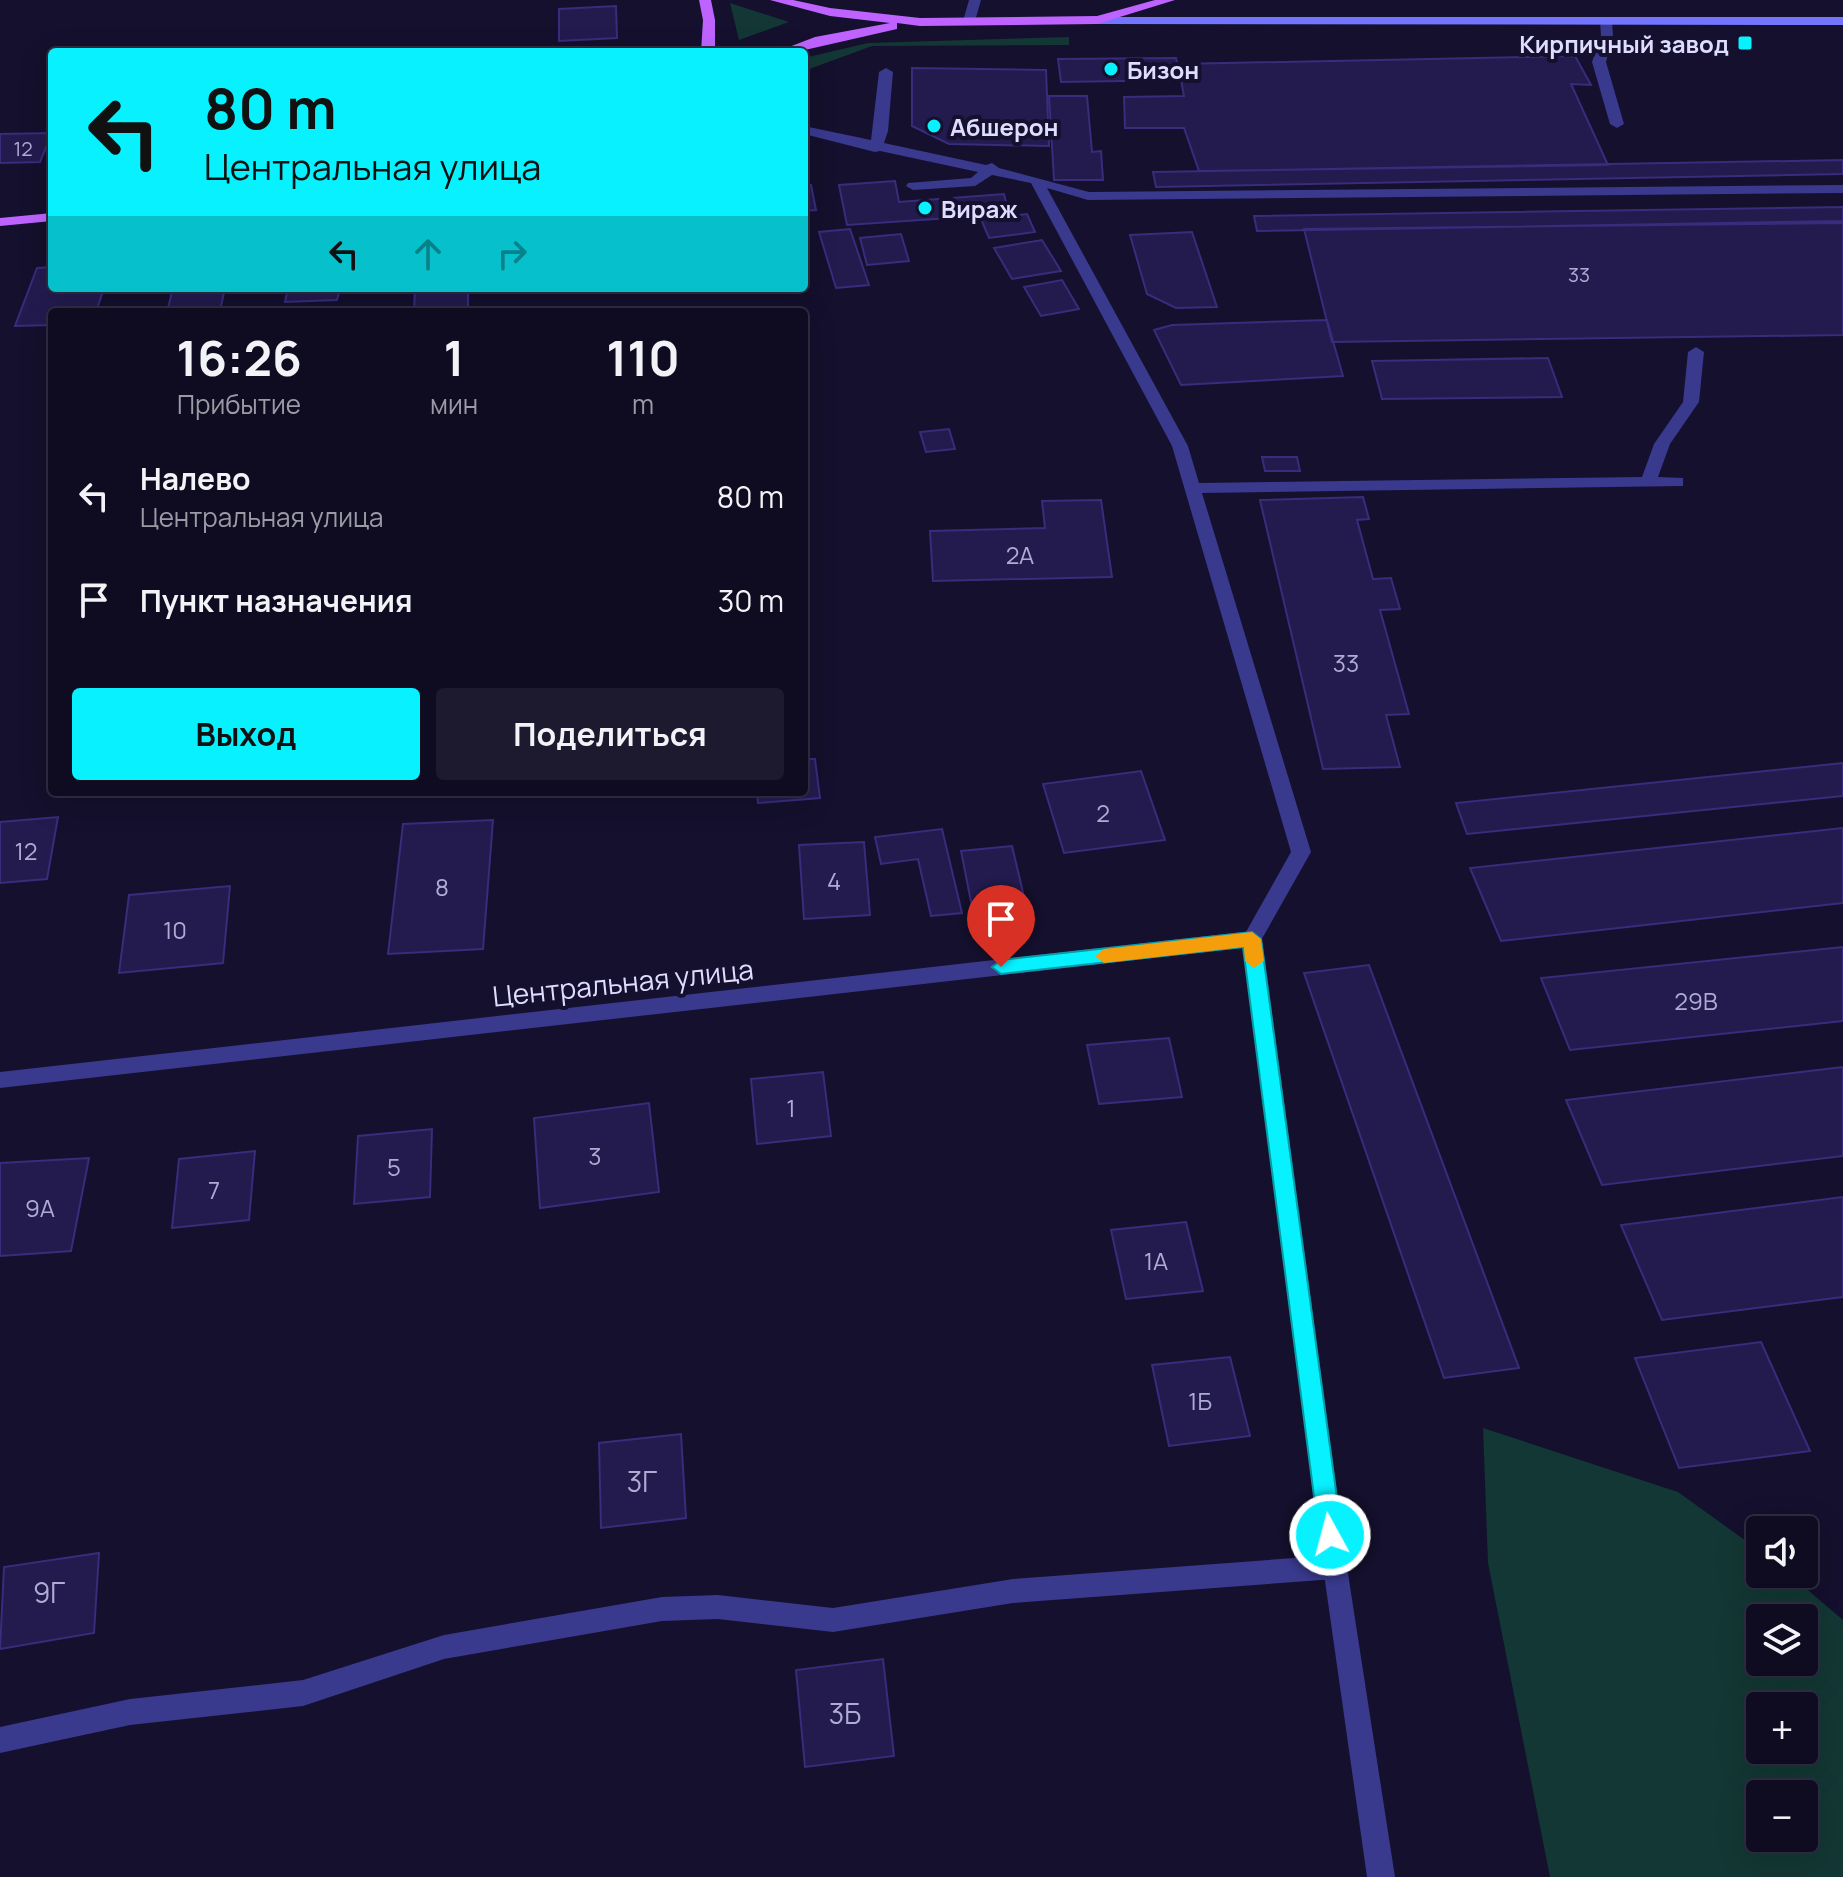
<!DOCTYPE html>
<html lang="ru">
<meta charset="utf-8">
<style>
body{margin:0;font-family:Manrope,sans-serif;background:#1d1a2f;color:#f1f3f6;height:100vh;display:flex;flex-direction:column;font-size:30px;white-space:nowrap}
*{box-sizing:border-box;margin:0}
p{font-size:26px;color:#9b9ba5}
.icon{flex:none;width:44px;height:44px;fill:none;stroke:currentColor;stroke-width:2;stroke-linecap:round;stroke-linejoin:round}
.map{position:relative;flex:1;overflow:hidden}
.panel{position:absolute;left:48px;top:308px;width:760px;height:488px;display:flex;flex-direction:column;background:#0f0c22;border-radius:8px;box-shadow:0 8px 32px #0002,0 0 0 2px #2f2c40}
.panel>*{flex:none}
.banner{position:absolute;left:48px;top:48px;width:760px;height:244px;border-radius:8px;box-shadow:0 8px 32px #0002,0 0 0 2px #2f2c40;background:#08f1ff;color:#111;overflow:hidden}
.fabs{position:absolute;left:1746px;top:1516px;display:grid;gap:16px}
.fabs a{display:grid;place-items:center;width:72px;height:72px;border-radius:8px;background:#0f0c22;box-shadow:0 8px 32px #0002,0 0 0 2px #2f2c40;font-size:40px}
.pin{position:absolute;display:grid;place-items:center;width:68px;height:68px;color:#fff;margin:-82px -34px;border-radius:50% 50% 50% 0;rotate:-45deg;box-shadow:0 0 8px #0007}
.pin .icon{rotate:45deg}
.me{position:absolute;width:88px;margin:-44px;rotate:353deg;stroke-linejoin:round;filter:drop-shadow(0 0 6px #0008)}
.turn{display:flex;align-items:center;gap:28px;height:168px;padding:0 24px;font-size:36px}
.turn .icon{width:104px;height:104px;stroke-width:2.5}
.turn b{display:block;font-size:56px;line-height:68px}
.lanes{display:flex;align-items:center;height:76px;padding:0 24px;background:#0003;justify-content:center;gap:40px;direction:ltr}
.lanes .off{opacity:.35}
.eta{display:flex;justify-content:space-evenly;align-items:center;height:136px;text-align:center}
.eta b{font-size:48px;font-weight:700;line-height:56px}
.primary-button{display:flex;gap:16px;margin-top:auto;padding:16px 24px}
.primary-button a{flex:1;height:92px;border-radius:8px;background:#08f1ff;color:#111;font-size:32px;font-weight:700;line-height:92px;text-align:center}
.primary-button a+a{background:#1d1a2f;color:#f1f3f6}
ul{padding:0;list-style:none}
li{display:flex;align-items:center;gap:24px;height:104px;padding:0 24px}
li div{flex:1}
li b{display:block;font-size:30px}
li em{font-style:normal}
.map>svg:first-child{display:block}
.green{fill:#133734;fill-rule:evenodd}
.building{fill:#231b4e;stroke:#382c7c;stroke-width:2}
.lines{fill:none;stroke-linecap:round;stroke-linejoin:round}
.service{fill:#39398e;fill-rule:evenodd}
.minor{fill:#39398e;fill-rule:evenodd}
.secondary{fill:#7375ff;fill-rule:evenodd}
.primary{fill:#be63ff;fill-rule:evenodd}
.route{fill:#08f1ff;stroke:#059da6;stroke-width:2}
.slow{fill:#f59e0b}
.poi-dot{fill:#08f1ff;stroke:#14102d;stroke-width:3}
.labels{text-anchor:middle;dominant-baseline:central;stroke-width:8;stroke-linejoin:round;paint-order:stroke}
.far-number-label{font-size:20px;fill:#afacd3}
.far-poi-label{font-size:24px;font-weight:bold;fill:#dedcff;stroke:#14102d;text-anchor:start}
.number-label{font-size:24px;fill:#afacd3}
.street-label{font-size:28px;fill:#dedcff;stroke:#14102d}
.near-number-label{font-size:28px;fill:#afacd3}
</style>
<div class="map">
<svg width="1843" height="1877" viewBox="0 0 1843 1877">
<rect width="100%" height="100%" fill="#14102d"/>
<path class="green" d="M730 3 789 22 739 40Z
M1069 37V45L872 46 804 71V58L868 43Z
M1483 1428 1678 1492 1760 1551V1574H1789L1843 1620V1877H1550L1488 1563ZM1804 1618V1662H1760V1618ZM1804 1706V1750H1760V1706ZM1804 1794V1838H1760V1794Z"/>
<path class="building" d="M616 6 617 38 559 41V9Z
M1575 56 1591 85 1571 84 1608 165 1199 171 1184 128H1125L1124 97 1184 96 1178 64Z
M1176 58 1181 80 1061 82 1058 59Z
M912 68 1046 70 1049 146 949 144 912 126Z
M1049 96H1087L1092 152 1101 151 1103 180H1054Z
M52 133 40 162 0 163V134Z
M1843 160V174L1156 187 1153 172Z
M895 181 899 202 1004 194 1009 214 847 225 839 185Z
M811 185 816 210 804 211V186Z
M1843 207V221L1257 231 1254 216Z
M1027 214 1035 232 989 238 981 219Z
M1843 223V335L1332 342 1304 229Z
M850 229 869 285 836 288 819 232Z
M1192 232 1217 307 1176 308 1147 294 1130 235Z
M901 234 909 261 867 265 860 238Z
M1042 240 1061 271 1012 279 994 248Z
M52 267V288H104L96 312H52V325L15 326 37 268Z
M1062 280 1079 309 1041 316 1024 287Z
M173 288H225L220 311 167 312Z
M288 288H340L337 300 285 302Z
M415 288H468V312H414Z
M1327 320 1343 376 1181 385 1154 330 1172 325Z
M1548 358 1562 397 1382 399 1372 361Z
M949 429 955 449 926 452 920 432Z
M1262 457H1297L1300 471H1265Z
M1363 497 1369 519 1357 520 1373 579 1391 578 1400 609 1380 610 1409 714 1386 715 1400 767 1323 769 1260 500Z
M1101 500 1112 577 933 581 930 531 1045 528 1042 501Z
M804 759H815L820 798 758 803 757 792H804Z
M1843 763V796L1467 834 1456 803Z
M1141 771 1165 840 1064 853 1043 784Z
M58 817 47 879 0 883V822Z
M493 820 483 949 388 954 403 824Z
M1843 828V903L1501 941 1470 868Z
M942 829 962 913 931 916 918 859 881 864 875 837Z
M864 842 870 915 804 919 799 845Z
M1012 846 1025 901 972 907 961 851Z
M230 886 223 963 119 973 129 895Z
M1843 947V1021L1570 1050 1541 978Z
M1369 965 1519 1368 1444 1378 1304 973Z
M1169 1038 1182 1097 1099 1104 1087 1045Z
M1843 1067V1156L1602 1185 1566 1100Z
M823 1072 831 1136 757 1144 751 1079Z
M649 1103 659 1192 540 1208 534 1118Z
M432 1129 430 1197 354 1204 358 1136Z
M255 1151 249 1220 172 1228 179 1159Z
M89 1158 71 1251 0 1256V1163Z
M1843 1197V1297L1662 1320 1621 1225Z
M1186 1222 1203 1291 1126 1299 1111 1230Z
M1761 1342 1810 1451 1679 1468 1635 1358Z
M1230 1357 1250 1436 1169 1446 1152 1365Z
M681 1434 686 1518 601 1528 599 1443Z
M99 1553 94 1633 0 1649 4 1567Z
M883 1659 894 1756 805 1767 796 1670Z"/>
<g class="lines">
<path class="service" d="M969 0H981L975 21 969 25 963 21Z
M1606 17 1612 21 1613 36 1606 62 1624 124 1617 128 1610 124 1592 62 1601 36 1600 21Z
M886 68 893 72 888 131 884 143 986 165 992 163 999 168 1089 192 1843 185V193L1088 200 1047 188 1188 446 1199 483 1642 477 1654 444 1683 402 1688 352 1696 347 1704 352 1699 402 1670 444 1658 477 1683 478V486L1202 493 1311 852 1259 944 1252 947 1242 939 1291 852 1172 446 1031 183 992 175 975 186 913 190 906 186 908 183 971 178 978 172 880 151 875 152 804 134V126L871 140 879 72Z
M1335 1555 1344 1559 1347 1567 1344 1575 1335 1579 1013 1603 833 1632 718 1619 662 1621 444 1659 303 1706 130 1725 0 1753V1727L130 1699 303 1680 444 1635 662 1597 718 1595 833 1608 1013 1579Z"/>
<path class="minor" d="M1252 931 1262 939 1347 1567 1395 1877H1367L1323 1567 1243 948 0 1088V1072Z"/>
<path class="secondary" d="M1092 17H1843V25L1097 24 1091 20Z"/>
<path class="primary" d="M699 0H711L715 20V52H701L703 20Z
M770 0H793L830 8 920 18 1097 16 1155 0H1175L1097 24 920 26 897 23V29L796 52H776L815 37 890 23 830 16Z
M52 213V221L0 226V218Z"/>
</g>
<path class="route" d="M1252 932 1261 939 1342 1535 1338 1543 1330 1546 1322 1543 1319 1535 1243 947 1001 974 992 967 1001 960Z"/>
<path class="slow" d="M1252 932 1261 939 1264 961 1254 968 1245 961 1244 947 1104 963 1095 956 1104 949Z"/>
<g class="poi-dot">
<rect x="1737" y="35" width="16" height="16" rx="4"/>
<circle cx="1111" cy="69" r="8"/>
<circle cx="934" cy="126" r="8"/>
<circle cx="925" cy="208" r="8"/>
</g>
<g class="labels">
<g class="far-number-label">
<text x="23" y="148">12</text>
<text x="1579" y="274">33</text>
</g>
<g class="far-poi-label">
<text x="1729" y="43" text-anchor="end">Кирпичный завод</text>
<text x="1127" y="69">Бизон</text>
<text x="950" y="126">Абшерон</text>
<text x="941" y="208">Вираж</text>
</g>
<g class="number-label">
<text x="1020" y="554">2А</text>
<text x="1346" y="662">33</text>
<text x="1103" y="812">2</text>
<text x="26" y="850">12</text>
<text x="834" y="880">4</text>
<text x="442" y="886">8</text>
<text x="175" y="929">10</text>
<text x="1696" y="1000">29B</text>
<text x="791" y="1107">1</text>
<text x="595" y="1155">3</text>
<text x="394" y="1166">5</text>
<text x="214" y="1189">7</text>
<text x="40" y="1207">9А</text>
<text x="1156" y="1260">1А</text>
<text x="1200" y="1400">1Б</text>
</g>
<g class="street-label">
<text transform="translate(623 982) rotate(-6)">Центральная улица</text>
</g>
<g class="near-number-label">
<text x="642" y="1481">3Г</text>
<text x="49" y="1592">9Г</text>
<text x="845" y="1713">3Б</text>
</g>
</g>
</svg>
<div class="fabs">
<a><svg class="icon" aria-label="sound" viewBox="0 0 24 24"><path d="M4 9h4l5-4v14l-5-4H4zM17 9q2 3 0 6"/></svg></a>
<a><svg class="icon" aria-label="layers" viewBox="0 0 24 24"><path d="M12 4l9 5-9 5-9-5zM3 14l9 5 9-5"/></svg></a>
<a>+</a>
<a>−</a>
</div>
<div class="pin" style="left:1001px;top:967px;background:#d93025"><svg class="icon" aria-label="arrive" viewBox="0 0 24 24"><path d="M6 21V4h12l-3 4 3 4H6"/></svg></div>
<svg class="me" style="left:1330px;top:1535px" viewBox="-20 -20 40 40"><circle r="17" fill="#08f1ff" stroke="#fff" stroke-width="3"/><path d="M0-11L8 9 0 5-8 9z" fill="#fff"/></svg>
<div class="banner">
<div class="turn"><svg class="icon" aria-label="left" viewBox="0 0 24 24"><path d="M17 20v-9H6M10 6l-5 5 5 5"/></svg><div><b>80 m</b>Центральная улица</div></div>
<div class="lanes"><svg class="icon" aria-label="left" viewBox="0 0 24 24"><path d="M17 20v-9H6M10 6l-5 5 5 5"/></svg><svg class="icon off" aria-label="ahead" viewBox="0 0 24 24"><path d="M12 20V5M6 11l6-6 6 6"/></svg><svg class="icon off" aria-label="right" viewBox="0 0 24 24"><path d="M7 20v-9h11M14 6l5 5-5 5"/></svg></div>
</div>
<section class="panel">
<div class="eta">
<div><b>16:26</b><p>Прибытие</p></div>
<div><b>1</b><p>мин</p></div>
<div><b>110</b><p>m</p></div>
</div>
<ul>
<li><svg class="icon" aria-label="left" viewBox="0 0 24 24"><path d="M17 20v-9H6M10 6l-5 5 5 5"/></svg><div><b>Налево</b><p>Центральная улица</p></div><em>80 m</em></li>
<li><svg class="icon" aria-label="arrive" viewBox="0 0 24 24"><path d="M6 21V4h12l-3 4 3 4H6"/></svg><div><b>Пункт назначения</b></div><em>30 m</em></li>
</ul>
<div class="primary-button"><a>Выход</a><a>Поделиться</a></div>
</section>
</div>
